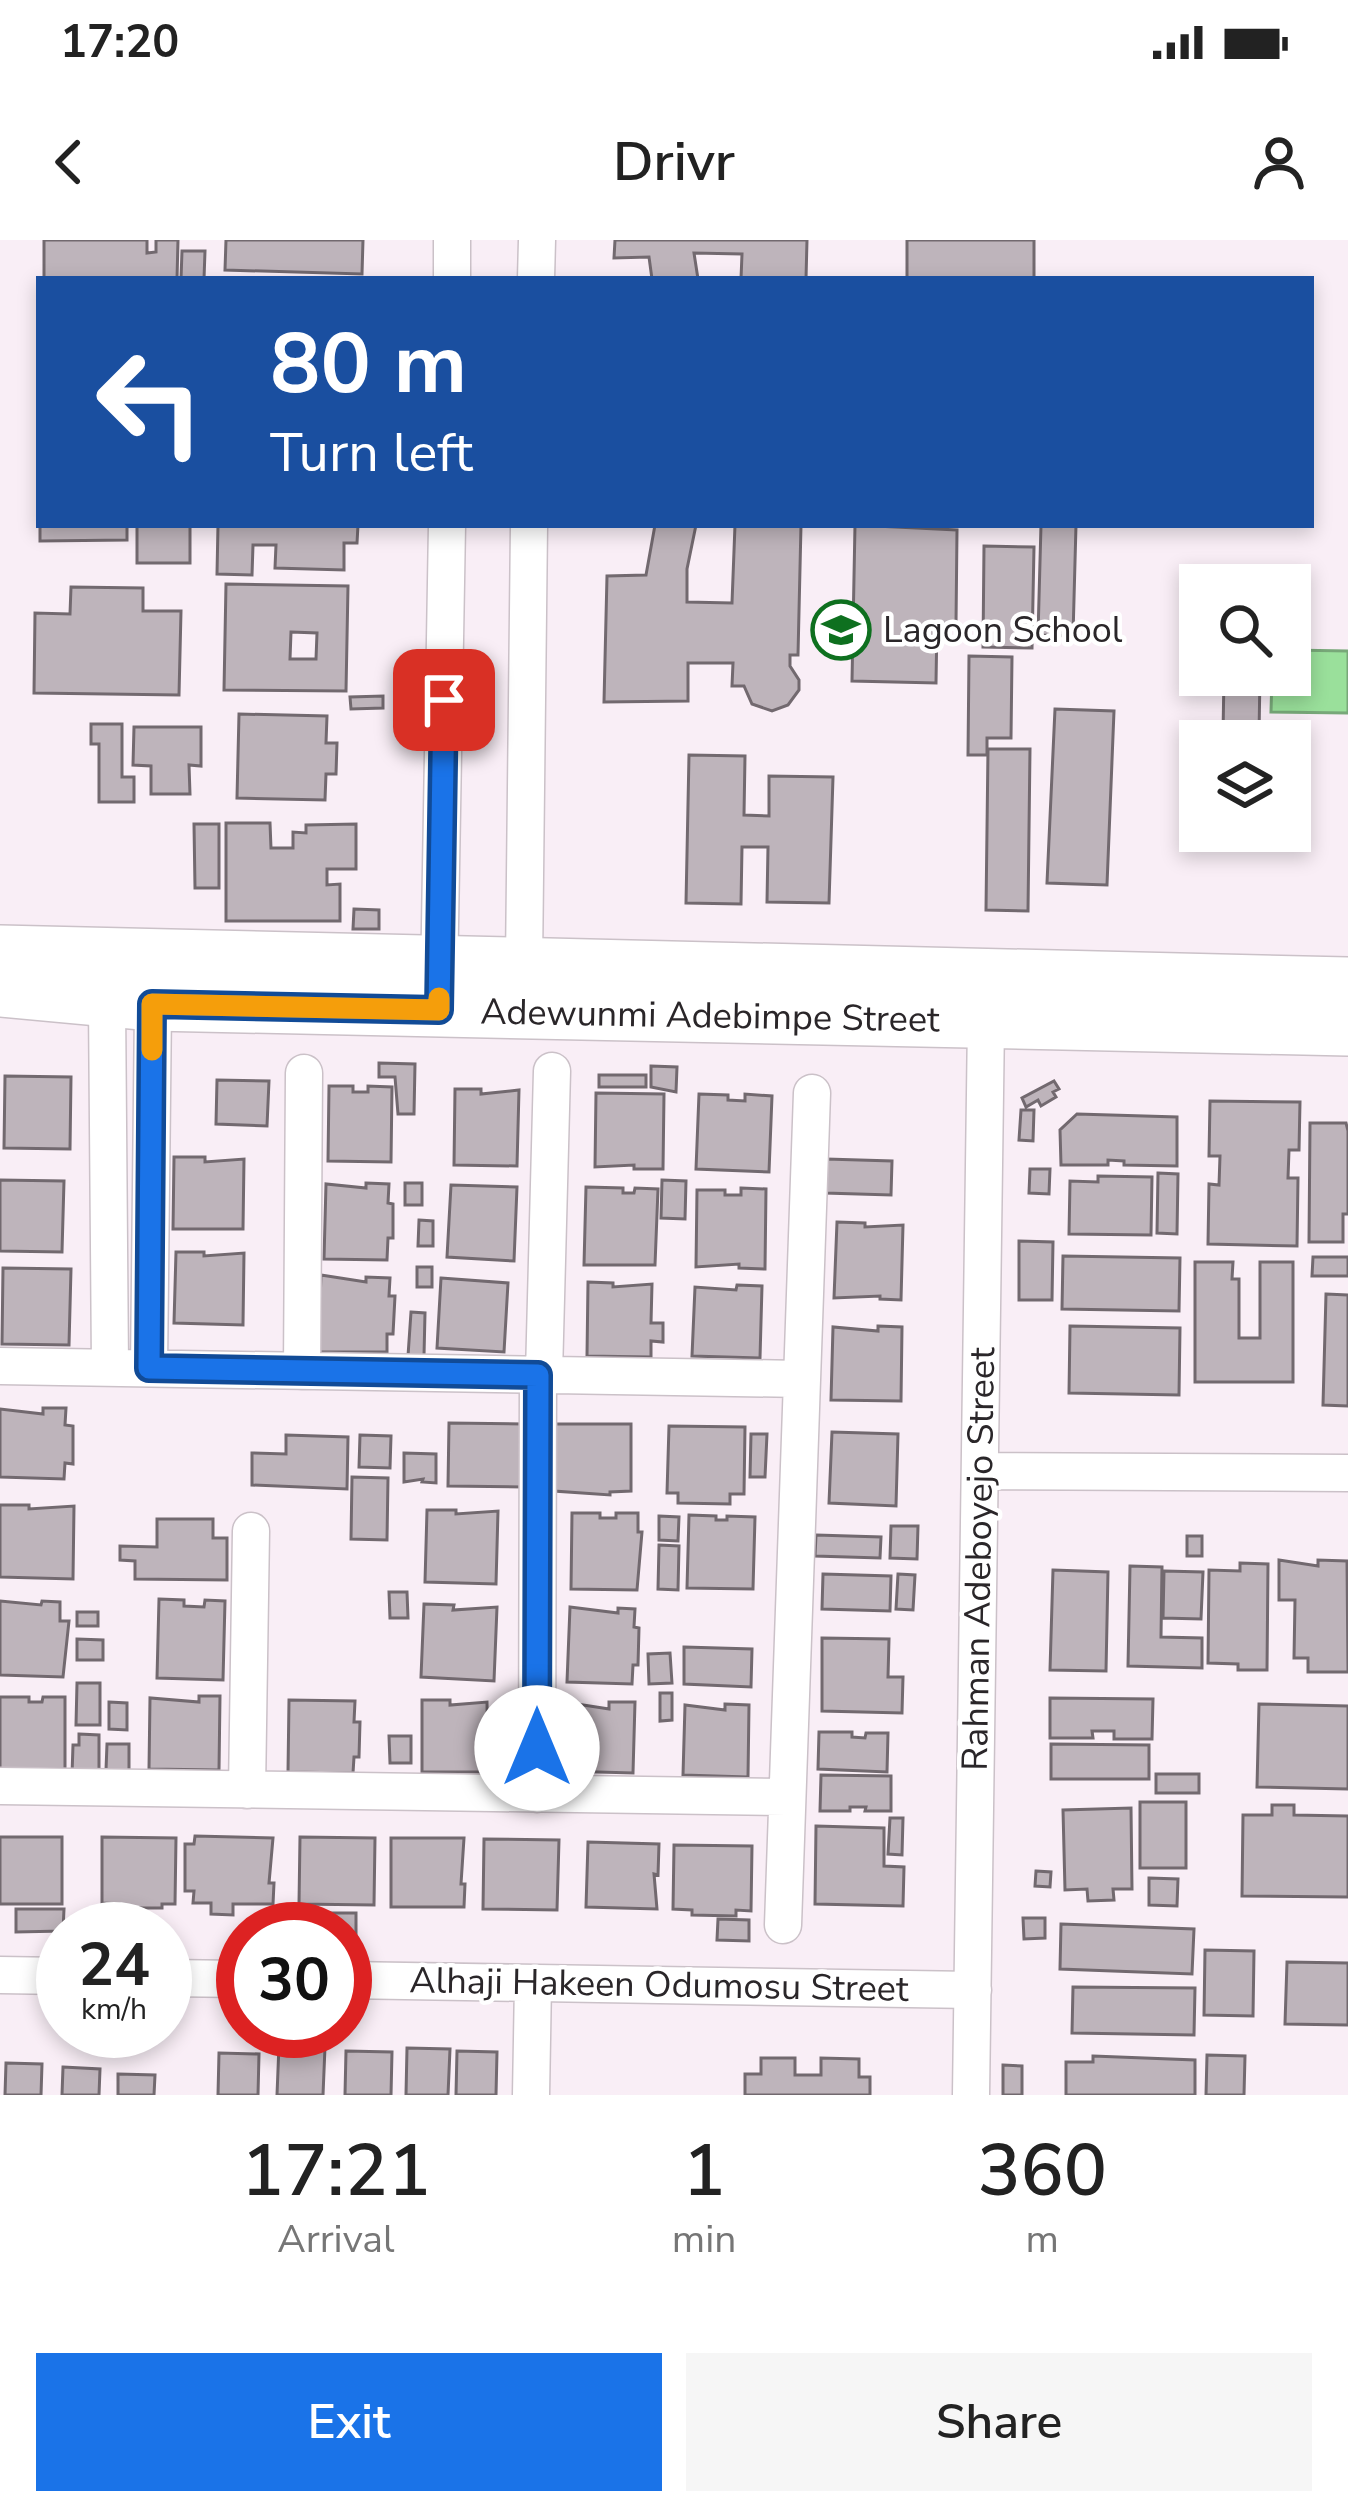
<!DOCTYPE html>
<style>
body{margin:0;font-family:"Nunito Sans",sans-serif;background:#f6f6f6;color:#222;height:100vh;display:flex;flex-direction:column;font-size:45px;white-space:nowrap}
*{box-sizing:border-box;margin:0}
p{font-size:39px;color:#767676}
.icon{flex:none;width:66px;height:66px;fill:none;stroke:currentColor;stroke-width:2;stroke-linecap:round;stroke-linejoin:round}
.map{position:relative;height:1855px;overflow:hidden}
.side{display:flex;flex-direction:column;background:#fff;flex:1}
.side>*{flex:none}
.guide{position:absolute;left:36px;top:36px;width:1278px;height:252px;border-radius:0px;box-shadow:0 6px 18px #0003;background:#1a4fa0;color:#fff;overflow:hidden}
.fabs{position:absolute;left:1179px;top:324px;display:grid;gap:24px}
.fabs a{display:grid;place-items:center;width:132px;height:132px;border-radius:0px;background:#fff;box-shadow:0 6px 18px #0003;font-size:60px}
.speed{position:absolute;left:36px;top:1662px;display:flex;gap:24px;font-size:60px;font-weight:700;text-align:center}
.speed>*{display:grid;place-content:center;width:156px;height:156px;border-radius:50%;background:#fff;box-shadow:0 6px 18px #0003;line-height:1}
.speed small{font-size:30px;font-weight:400}
.speed .limit{border:18px solid #d22;background:#fff;color:#111}
.pin{position:absolute;display:grid;place-items:center;width:102px;height:102px;color:#fff;margin:-51px;border-radius:24px;box-shadow:0 6px 18px #0006}
.me{position:absolute;width:132px;margin:-66px;rotate:0deg;stroke-linejoin:round;filter:drop-shadow(0 0 9px #0008)}
.turn{display:flex;align-items:center;gap:42px;height:252px;padding:0 36px;font-size:54px}
.turn .icon{width:156px;height:156px;stroke-width:2.5}
.turn b{display:block;font-size:84px;line-height:102px}
.eta{display:flex;justify-content:space-evenly;align-items:center;height:204px;text-align:center}
.eta b{font-size:72px;font-weight:600;line-height:84px}
.cta{display:flex;gap:24px;margin-top:auto;padding:24px 36px}
.cta a{flex:1;height:138px;border-radius:0px;background:#1a73e8;color:#fff;font-size:48px;font-weight:600;line-height:138px;text-align:center}
.cta a+a{background:#f6f6f6;color:#222}
.status{display:flex;justify-content:space-between;align-items:center;height:84px;padding:0 60px;background:#fff;direction:ltr}
.status svg{height:33px;fill:currentColor}
header{display:flex;justify-content:space-between;align-items:center;height:156px;padding:0 36px;background:#fff;font-size:54px;font-weight:600}
.map>svg:first-child{display:block}
.water{fill:#9ae09b;stroke:#78a879;stroke-width:3}
.building{fill:#beb4bb;stroke:#72696f;stroke-width:3;fill-rule:evenodd}
.lines{fill:none;stroke-linecap:round;stroke-linejoin:round}
.street-casing{stroke:#cbc1c8;stroke-width:39}
.secondary-casing{stroke:#cbc1c8;stroke-width:54}
.street{stroke:#fff;stroke-width:36}
.secondary{stroke:#fff;stroke-width:51}
.route-casing{stroke:#114b97;stroke-width:30}
.route{stroke:#1a73e8;stroke-width:21}
.slow{stroke:#f59e0b;stroke-width:21}
.labels{text-anchor:middle;dominant-baseline:central;stroke-width:9;stroke-linejoin:round;paint-order:stroke}
.poi-label{font-size:36px;fill:#2a2629;stroke:#fff;text-anchor:start}
.street-label{font-size:36px;fill:#2a2629;stroke:#fff}
</style>
<div class="status"><b>17:20</b><svg viewBox="0 0 49 12"><path d="M0 12V9h3v3zM5 12V6h3v6zM10 12V3h3v9zM15 12V0h3v12zM26 1h20v11H26zM47 4h2v5h-2z"/></svg></div>
<header><svg class="icon" aria-label="back" viewBox="0 0 24 24"><path d="M15 5l-7 7 7 7"/></svg>Drivr<svg class="icon" aria-label="person" viewBox="0 0 24 24"><circle cx="12" cy="8" r="4"/><path d="M4 21q1-7 8-7t8 7"/></svg></header>
<div class="map">
<svg width="1348" height="1855" viewBox="0 0 1348 1855">
<rect width="100%" height="100%" fill="#f9eef6"/>
<path class="water" d="M1290 410 1348 411V473L1271 472 1272 435H1290Z"/>
<path class="building" d="M44 0H147V13L156 12V0H178L177 39H44Z
M226 0H363L362 34 225 30Z
M615 0H807L806 39H741L742 14 694 13 698 39H652L649 17 614 18Z
M907 0H1034V39H907Z
M182 11H205L204 39H181Z
M40 285H127V300L40 301Z
M137 285H190V323H137Z
M218 285H358L357 303H344V330L275 328 276 305H253L252 335 217 334Z
M655 285H696L687 329V362L732 363 735 285H801L798 415H790V426L799 440V450L788 465 772 471 752 464 744 446H732L733 423H688V461L604 462 607 336 646 335Z
M855 285 957 290 956 384 937 383 936 443 852 441Z
M1041 285H1076L1073 396 1038 395Z
M984 306 1034 307 1032 408 983 407Z
M226 344 348 346 346 451 224 450ZM291 392 317 393 316 419H290Z
M71 347 143 348V371H181L179 455 34 453 35 373 70 374Z
M969 416 1012 417 1011 498H987V515H968Z
M1224 435H1260L1259 495H1223Z
M383 456V468L351 469 350 457Z
M1055 469 1114 471 1107 645 1047 643Z
M239 474 327 476 326 503H337L336 534H326L325 560 237 558Z
M91 484H122V537H134V562H99V504H91Z
M134 487H201V526L189 525 190 554H151V526L133 525Z
M988 509H1030L1028 671 986 670Z
M689 515 745 516 744 575 769 576V536L833 537 829 663 767 662 768 607H742L741 664 686 663Z
M226 583H270L271 608H293V592L306 593V585L356 584V629H327V645L340 644V681H226Z
M194 584H219V648H195Z
M354 669 379 670V689H353Z
M379 823 415 824 414 874H398L395 837H379Z
M651 826 677 827 676 852 651 847Z
M599 835H646V847H599Z
M5 836 71 837 70 909 4 908Z
M217 840 269 841 267 886 216 884Z
M1054 841 1059 849 1053 852 1056 857 1041 866 1038 860 1026 867 1022 858Z
M329 846H353V852H368V846L392 847 391 922 328 921Z
M455 849H481V854L519 850 517 926 454 925Z
M596 853 664 854 663 929H634V925L595 927Z
M699 854 728 855V860L745 861V854L772 856 769 932 696 929Z
M1210 861 1300 862 1299 910H1289L1288 938H1298L1297 1006 1208 1004 1209 944 1219 945 1220 916H1209Z
M1021 870H1034L1033 901 1019 900Z
M1077 874 1177 877V926L1124 925V921L1108 920V925H1061L1060 890Z
M1310 883H1346L1348 891V974H1343V1002H1309Z
M174 917H205V922L244 919 243 989H173Z
M826 919 892 921 891 955 825 953Z
M1030 929H1050L1049 954 1029 953Z
M1158 933 1178 934 1177 994 1157 993Z
M1098 936 1152 937 1151 995 1069 994 1070 941 1098 942Z
M0 940 64 941 62 1012 0 1011Z
M662 940 686 941 685 979 661 978Z
M366 943 389 944 388 963 393 964V998H388L387 1020 324 1019 326 944 366 948Z
M405 943H422V965H405Z
M451 945 517 947 514 1021 447 1017Z
M586 947 623 948V953H634L635 948 658 949 655 1025H584Z
M741 948 766 949 765 1029 739 1028V1024L696 1027 697 950H725V955H741Z
M419 980 433 981V1006H418Z
M837 982 865 983V987L903 985 901 1060 880 1059V1056L834 1058Z
M1019 1001 1053 1002 1052 1060H1019Z
M176 1012H204V1016L244 1013 243 1085 174 1083Z
M1063 1016 1180 1018 1179 1071 1062 1069Z
M1313 1017H1348V1036H1312Z
M1195 1022H1233L1232 1039H1239V1098H1260V1022H1293V1142H1195Z
M417 1027H432V1047H417Z
M3 1028 71 1029 69 1105 2 1104Z
M321 1035 366 1042V1037L390 1038 389 1056H395L393 1094H387V1112H318Z
M441 1038 508 1043 504 1112 437 1108Z
M588 1042 613 1043V1047L652 1044 651 1083H663V1102L651 1101V1117L587 1116Z
M737 1045 762 1046 760 1118 692 1116 695 1047 736 1050Z
M1326 1054 1348 1055V1166L1323 1165Z
M411 1072 425 1073 424 1116H408Z
M878 1086 902 1087 901 1161 831 1160 833 1087 878 1091Z
M1070 1086 1180 1088 1179 1155 1069 1153Z
M43 1168H66L65 1185 73 1186V1224L65 1223 64 1239 0 1237V1169L43 1174Z
M449 1183 523 1184 522 1247 448 1246Z
M554 1184H631V1251L610 1252V1255L554 1251Z
M669 1186 745 1187 744 1254H730V1264L678 1263V1253H667Z
M832 1192 898 1194 896 1266 829 1263Z
M751 1194H767L765 1237H750Z
M286 1195 348 1197 347 1249 252 1245V1213L286 1214Z
M360 1195 391 1196 390 1228 359 1227Z
M404 1213 436 1214V1243L422 1242 423 1239 404 1242Z
M352 1237 388 1238 387 1300 351 1299Z
M0 1265H29V1269L74 1266 73 1339 0 1337Z
M427 1270H456V1274L498 1271 496 1344 425 1342Z
M572 1273H600V1278H616V1273H638V1292H642L637 1350 571 1349Z
M689 1275 716 1276V1280H727V1276L755 1277 753 1349 687 1348Z
M659 1276 679 1277 678 1301 659 1300Z
M157 1279H213V1298H227V1340L135 1339V1321L120 1320V1306L157 1307Z
M891 1286H918L917 1319 890 1318Z
M816 1295 881 1297 880 1318 815 1316Z
M1187 1296H1202V1316H1187Z
M659 1305 679 1306 678 1350 658 1349Z
M1279 1320 1318 1326V1320L1347 1321 1348 1432H1308V1418H1294L1295 1360H1279Z
M1240 1323 1268 1324 1267 1430H1238V1424L1208 1423 1209 1330 1240 1331Z
M1130 1326 1162 1327 1161 1397 1202 1398V1428L1128 1426Z
M1053 1330 1108 1332 1106 1431 1050 1430Z
M1164 1331 1203 1332 1201 1379 1163 1378Z
M823 1334 891 1336 890 1371 822 1369Z
M898 1334 915 1335 913 1370 896 1369Z
M389 1352H407L408 1378H390Z
M159 1359 184 1360V1366L204 1367 205 1360 225 1361 223 1440 157 1438Z
M0 1361 41 1365 42 1361 60 1362V1381H69L63 1437 0 1435Z
M424 1364 454 1365 453 1370 497 1367 494 1441 421 1437Z
M570 1367 618 1373V1368L635 1369 634 1387 639 1388 638 1425H633L632 1444 567 1442Z
M77 1372H98V1386H77Z
M822 1398 889 1399 888 1437H903L902 1473 822 1471Z
M77 1399 103 1400V1420H77Z
M684 1407 752 1409 751 1447 684 1444Z
M670 1413 672 1443 649 1444 648 1414Z
M77 1443H100V1485H76Z
M660 1453H672V1480L660 1481Z
M199 1456H220L219 1530 149 1529 150 1458 199 1462Z
M0 1457H29V1462H42L43 1457H65V1529L0 1530Z
M1050 1458 1153 1459 1152 1499H1114V1491H1092L1093 1498H1050Z
M289 1460 355 1461 354 1482H360L359 1517H354L353 1533 288 1532Z
M422 1460H450V1465L487 1462 488 1532H422Z
M109 1462 127 1463V1490L109 1489Z
M564 1462 609 1469V1462H635L633 1533 562 1531Z
M725 1464 749 1465 748 1537 683 1535 685 1465 725 1470Z
M1259 1464 1348 1466V1549L1257 1547Z
M819 1492H852V1497L865 1498 866 1493H888L887 1532 818 1529Z
M79 1494 99 1495V1535H72L73 1505H79Z
M389 1496H411V1523H390Z
M107 1504H129V1531L106 1530Z
M1051 1504 1149 1505V1539H1051Z
M1156 1534H1199V1553H1156Z
M821 1535 891 1536V1571H865L866 1567H850V1571H820Z
M1140 1562H1186V1628H1140Z
M1272 1565H1294V1575L1348 1576V1657L1242 1656 1243 1575H1272Z
M1131 1568 1132 1649H1113L1114 1660 1088 1661 1087 1649 1065 1650 1063 1570Z
M890 1578H903L902 1615 888 1614Z
M816 1586 884 1588V1626L904 1627 903 1666 815 1664Z
M195 1596 273 1598 269 1643H274L273 1664H233V1675L211 1674V1663H193L194 1651H185V1604H194Z
M0 1597H62V1664H0Z
M102 1597 176 1598 175 1664H162V1668H119V1664L102 1663Z
M300 1597 375 1598 374 1665 299 1664Z
M391 1598H464L461 1644H465L464 1667H391Z
M484 1599 559 1600 557 1670 483 1669Z
M588 1602 659 1604 658 1635 654 1634 657 1669 586 1667Z
M674 1605 752 1606 751 1671 736 1670V1676L692 1675V1670L673 1669Z
M1036 1631 1051 1632 1050 1647 1035 1646Z
M1149 1638 1178 1639 1177 1666 1149 1665Z
M16 1669H64L63 1691 16 1692Z
M327 1673H356V1694L345 1693V1689H326Z
M88 1674H127V1689H89Z
M1023 1678H1045V1698L1024 1699Z
M718 1679 749 1680V1701L717 1700Z
M1061 1684 1194 1689 1192 1734 1060 1729Z
M1205 1710 1254 1711 1253 1776 1204 1775Z
M1287 1722 1348 1723V1785L1285 1784Z
M1073 1747 1195 1748 1194 1795 1072 1793Z
M279 1805 325 1807 323 1855H277Z
M407 1808 450 1809 448 1855H406Z
M346 1811 392 1812 391 1855H345Z
M457 1811 497 1812 496 1855H456Z
M219 1813 259 1814 258 1855H218Z
M1207 1815 1245 1816 1244 1855H1206Z
M1093 1816 1195 1820V1855H1066V1822H1093Z
M761 1818H795V1835H821V1818L859 1819V1837H870V1855H745V1834H761Z
M6 1823 42 1824 41 1855H5Z
M1003 1825 1022 1826V1855H1003Z
M63 1827 100 1829 99 1855H62Z
M118 1834 155 1835 154 1855H118Z"/>
<g class="lines">
<g class="street-casing">
<path id="street" d="M452 39V0
M536 39 537 0
M524 723 529 285
M439 742 447 285
M107 763 110 1127
M0 1126 802 1139
M149 1128 153 765
M302 1131 304 833
M544 1134 552 831
M980 1231 1348 1233
M0 1546 787 1557
M247 1550 251 1291
M537 1554 538 1135
M783 1685 812 853
M0 1735 63 1736
M165 1738 243 1739
M345 1740 973 1750
M531 1855 533 1743
M971 1855 986 782"/>
</g>
<g class="secondary-casing">
<path id="secondary" d="M0 711 1348 743
M0 751 153 765 1348 790"/>
</g>
<use href="#street" class="street"/>
<use href="#secondary" class="secondary"/>
</g>
<g class="lines">
<g class="route-casing">
<path id="route" d="M444 460 439 770 152 764 149 1128 538 1135 537 1508"/>
</g>
<use href="#route" class="route"/>
<path class="slow" d="M152 810V764L439 770V758"/>
</g>
<defs>
<g id="school-ring" transform="scale(3)"><circle r="9.5" fill="#fff" stroke="#0e701f" stroke-width="1.5"/><path d="M0-5L7-2L0 1L-7-2ZM-4 1L0 2.5L4 1V4Q0 6-4 4Z" fill="#0e701f"/></g>
</defs>
<g fill-rule="evenodd">
<use href="#school-ring" x="841" y="390"/>
</g>
<g class="labels">
<g class="poi-label">
<text x="883" y="390">Lagoon School</text>
</g>
<g class="street-label">
<text transform="translate(710 776) rotate(1)">Adewunmi Adebimpe Street</text>
<text transform="translate(979 1319) rotate(-89)">Rahman Adeboyejo Street</text>
<text transform="translate(659 1745) rotate(1)">Alhaji Hakeen Odumosu Street</text>
</g>
</g>
</svg>
<div class="fabs">
<a><svg class="icon" aria-label="search" viewBox="0 0 24 24"><circle cx="10" cy="10" r="6"/><path d="M15 15l6 6"/></svg></a>
<a><svg class="icon" aria-label="layers" viewBox="0 0 24 24"><path d="M12 4l9 5-9 5-9-5zM3 14l9 5 9-5"/></svg></a>
</div>
<div class="speed"><div>24<small>km/h</small></div><div class="limit">30</div></div>
<div class="pin" style="left:444px;top:460px;background:#d93025"><svg class="icon" aria-label="arrive" viewBox="0 0 24 24"><path d="M6 21V4h12l-3 4 3 4H6"/></svg></div>
<svg class="me" style="left:537px;top:1508px" viewBox="-20 -20 40 40"><circle r="19" fill="#fff"/><path d="M0-13L10 11 0 6-10 11z" fill="#1a73e8"/></svg>
<div class="guide">
<div class="turn"><svg class="icon" aria-label="left" viewBox="0 0 24 24"><path d="M17 20v-9H6M10 6l-5 5 5 5"/></svg><div><b>80 m</b>Turn left</div></div>
</div>
</div>
<section class="side">
<div class="eta">
<div><b>17:21</b><p>Arrival</p></div>
<div><b>1</b><p>min</p></div>
<div><b>360</b><p>m</p></div>
</div>
<div class="cta"><a>Exit</a><a>Share</a></div>
</section>
